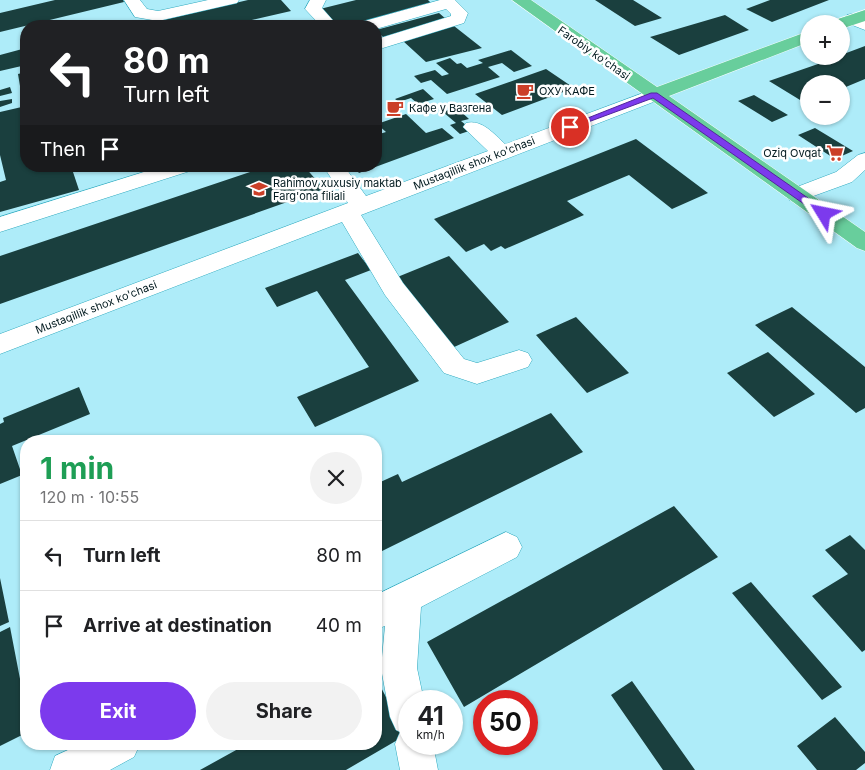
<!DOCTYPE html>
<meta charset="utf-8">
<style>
body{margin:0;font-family:Inter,sans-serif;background:#f2f2f2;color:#202124;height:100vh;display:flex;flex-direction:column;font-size:19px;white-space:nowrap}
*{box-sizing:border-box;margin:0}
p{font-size:16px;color:#757577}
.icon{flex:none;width:28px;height:28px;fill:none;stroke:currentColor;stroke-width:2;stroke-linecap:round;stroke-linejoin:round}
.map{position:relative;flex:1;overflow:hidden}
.side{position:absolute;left:20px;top:435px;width:362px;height:315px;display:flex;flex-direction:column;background:#fff;border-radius:20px;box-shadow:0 1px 4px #0004}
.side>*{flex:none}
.guide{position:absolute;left:20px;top:20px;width:362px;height:152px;border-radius:20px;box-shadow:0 1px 4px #0004;background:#202124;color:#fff;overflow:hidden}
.controls{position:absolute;left:800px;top:15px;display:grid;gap:10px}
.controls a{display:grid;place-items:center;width:50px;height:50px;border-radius:50%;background:#fff;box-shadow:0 1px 4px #0004;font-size:25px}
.speed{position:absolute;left:398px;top:690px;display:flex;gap:10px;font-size:25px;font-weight:700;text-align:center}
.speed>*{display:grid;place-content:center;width:65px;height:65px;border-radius:50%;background:#fff;box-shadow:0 1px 4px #0004;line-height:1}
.speed small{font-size:12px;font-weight:400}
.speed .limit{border:8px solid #d22;background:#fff;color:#111}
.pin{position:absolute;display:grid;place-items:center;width:42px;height:42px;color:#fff;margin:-21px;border:2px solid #fff;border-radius:50%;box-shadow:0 1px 5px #0007}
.me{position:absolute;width:55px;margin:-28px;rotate:305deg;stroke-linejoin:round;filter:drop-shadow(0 0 4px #0008)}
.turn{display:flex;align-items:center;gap:18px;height:105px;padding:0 20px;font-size:22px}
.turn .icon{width:65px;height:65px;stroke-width:2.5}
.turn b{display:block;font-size:35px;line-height:42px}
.then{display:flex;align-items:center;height:48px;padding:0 20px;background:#0003;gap:10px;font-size:19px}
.round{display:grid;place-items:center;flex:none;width:52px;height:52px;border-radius:26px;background:#f2f2f2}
.headline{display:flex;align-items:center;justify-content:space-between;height:85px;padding:0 20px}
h1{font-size:30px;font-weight:700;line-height:38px;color:#1e9e55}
.primary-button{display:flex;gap:10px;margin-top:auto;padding:10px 20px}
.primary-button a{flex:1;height:58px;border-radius:30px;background:#7c3aed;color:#fff;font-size:20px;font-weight:700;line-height:58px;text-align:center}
.primary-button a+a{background:#f2f2f2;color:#202124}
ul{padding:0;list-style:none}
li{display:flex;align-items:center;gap:15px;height:70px;padding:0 20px;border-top:1px solid #e0e0e0}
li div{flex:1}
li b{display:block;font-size:19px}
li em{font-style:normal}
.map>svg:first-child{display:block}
.building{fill:#1a3f3e}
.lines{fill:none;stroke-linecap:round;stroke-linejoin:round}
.minor-casing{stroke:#2fa9be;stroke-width:1}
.major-casing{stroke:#fff;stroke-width:1}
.minor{fill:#fff;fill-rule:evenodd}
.major{fill:#68ce9c;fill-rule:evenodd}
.route{fill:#7c3aed;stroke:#51269a}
.labels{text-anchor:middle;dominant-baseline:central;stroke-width:5;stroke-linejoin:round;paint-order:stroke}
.far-street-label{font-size:11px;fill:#021a1f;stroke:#fff}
.far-poi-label{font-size:11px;fill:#021a1f;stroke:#fff;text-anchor:start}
</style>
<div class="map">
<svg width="865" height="770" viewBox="0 0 865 770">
<rect width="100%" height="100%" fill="#aeecf9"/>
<path class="building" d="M55 0H123L124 2 0 32V13Z
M248 0H281L291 11 226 26H138Z
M356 0H428L432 4 343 26H337L320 9Z
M595 0H633L662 18 635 26Z
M770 0H829L772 22 746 9Z
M439 13 446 19 384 38 376 30Z
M725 15 749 30 679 55 650 37Z
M454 26 482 48 426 62 403 41Z
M865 46V79L841 89V84H809V102L805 103 769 81 841 56V55Z
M26 48V65L0 71V55Z
M511 50 532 66 514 72 502 63 488 67 500 77 447 94 431 80 421 83 414 76 435 70 442 76 449 74 436 63 450 58 457 64 461 63 467 68 483 63 478 60Z
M546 69 574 88 502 115 475 94Z
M26 72V84L20 86 18 74Z
M10 87 12 93 0 96V90Z
M423 89 434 99 418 104 411 98 399 102 395 99Z
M754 95 788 115 772 122 738 101Z
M12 99V103L0 107V101Z
M26 106V166H71L79 190 0 212V182L6 180 0 155V112Z
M456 107 469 119 461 121 472 130 460 134 450 125 456 123 443 112Z
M406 114 426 133 442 128 454 138 359 173 353 166H376V135L386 132 377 124Z
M815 128 853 151 835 159 798 135Z
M636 139 708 193 672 209 629 175 567 201 584 215 505 249 501 246 491 251 484 244 466 252 434 219Z
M268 166H304L324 189 0 304V256Z
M358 253 371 270 345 280 419 381 315 427 297 397 369 367 317 291 277 307 265 288Z
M449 256 509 322 452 348 395 278Z
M792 307 865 367V408L856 413 755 325Z
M576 317 629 373 587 393 536 335Z
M768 352 815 394 774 417 727 373Z
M79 387 90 414 12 446 22 475 0 484V424L4 422 3 418Z
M551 413 583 452 376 554V484L398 474 402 482Z
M674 506 718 557 464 707 427 642Z
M850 535 865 550V650L862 652 812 596 848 574 825 550Z
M0 578 9 622 0 626Z
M751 582 842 687 822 700 732 593Z
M10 627 26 710V733L0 746V632Z
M376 678 406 735 346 770H200L247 744H376Z
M632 681 695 770H663L611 695Z
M835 717 865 752V763L856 770H817L797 746Z"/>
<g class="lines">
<g class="minor-casing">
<path id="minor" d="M124 0H140L147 9 158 11 208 0H239L237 3 158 21 135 17Z
M310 0H326L322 8 338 26H321L305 9Z
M440 0H455L468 13 464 23 383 48 376 46 377 39 451 16V14L446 9 376 29V26H358L361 22Z
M853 14 865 18V30L847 23 845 19 847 15Z
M654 89 661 91 664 95 661 99 361 215 403 283 464 359 477 363 519 350 528 353 532 360 528 367 477 384 444 373 385 295 342 222 0 354V334L348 203 323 166H344L366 196 488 151 463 127 466 123C482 119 494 134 505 144Z
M865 153V170L852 182 797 202 789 200 786 195 789 190 836 172 858 155Z
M163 166H196L193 170 0 232V217Z
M506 532 517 537 522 547 517 557 421 607 417 668 424 701H409V744H433L438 770H400L395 744 400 732 396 730 390 717 381 668 385 626 376 629V595Z
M81 744H140L134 757 110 770H50L55 756Z"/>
</g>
<g class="major-casing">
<path id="major" d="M512 0H531L657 87 809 31V42L669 96 865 232V251L857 248Z
M865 10V21L841 29V24H833L835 20Z"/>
</g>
<use href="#minor" class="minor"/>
<use href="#major" class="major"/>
</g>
<path class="route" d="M651 93H657L828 212V216H821L653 98 572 128 565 127Z"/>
<defs>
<g id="cafe-bare" transform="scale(1.35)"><path d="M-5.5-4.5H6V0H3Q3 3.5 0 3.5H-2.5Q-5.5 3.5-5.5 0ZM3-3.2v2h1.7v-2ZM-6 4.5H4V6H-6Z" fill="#cb3f28" stroke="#fff" stroke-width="2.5" paint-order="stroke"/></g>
<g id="supermarket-bare" transform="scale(1.35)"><path d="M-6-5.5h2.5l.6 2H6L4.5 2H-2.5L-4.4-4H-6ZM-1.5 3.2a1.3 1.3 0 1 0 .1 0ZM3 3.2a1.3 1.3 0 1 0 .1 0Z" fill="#cb3f28" stroke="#fff" stroke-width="2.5" paint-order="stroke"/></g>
<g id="school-bare" transform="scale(1.35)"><path d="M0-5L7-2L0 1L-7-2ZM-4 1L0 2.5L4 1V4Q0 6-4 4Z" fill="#cb3f28" stroke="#fff" stroke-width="2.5" paint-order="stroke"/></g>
</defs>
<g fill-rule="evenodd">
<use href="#cafe-bare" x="525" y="91"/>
<use href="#cafe-bare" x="395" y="108"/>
<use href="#supermarket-bare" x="835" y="153"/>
<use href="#school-bare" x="259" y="189"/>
</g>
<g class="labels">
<g class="far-street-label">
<text transform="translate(594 53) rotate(35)">Farobiy ko'chasi</text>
<text transform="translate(474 163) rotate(-21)">Mustaqillik shox ko'chasi</text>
<text transform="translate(96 307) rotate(-21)">Mustaqillik shox ko'chasi</text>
</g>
<g class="far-poi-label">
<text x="539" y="91">ОХУ КАФЕ</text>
<text x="409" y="108">Кафе у Вазгена</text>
<text x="821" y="153" text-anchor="end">Oziq Ovqat</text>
<text x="273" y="183">Rahimov xuxusiy maktab<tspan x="273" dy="13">Farg'ona filiali</tspan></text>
</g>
</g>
</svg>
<div class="controls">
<a>+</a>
<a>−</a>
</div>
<div class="speed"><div>41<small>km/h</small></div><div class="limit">50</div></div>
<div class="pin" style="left:570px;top:127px;background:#d93025"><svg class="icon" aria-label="arrive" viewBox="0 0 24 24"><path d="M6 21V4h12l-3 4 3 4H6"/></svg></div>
<svg class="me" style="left:824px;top:214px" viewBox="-20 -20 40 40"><path d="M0-17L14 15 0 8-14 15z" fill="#7c3aed" stroke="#fff" stroke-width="4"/></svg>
<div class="guide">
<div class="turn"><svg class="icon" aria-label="left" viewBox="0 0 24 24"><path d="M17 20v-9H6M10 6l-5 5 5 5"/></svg><div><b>80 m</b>Turn left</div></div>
<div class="then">Then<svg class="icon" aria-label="arrive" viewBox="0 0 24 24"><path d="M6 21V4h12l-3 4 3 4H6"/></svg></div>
</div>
<section class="side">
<div class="headline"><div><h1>1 min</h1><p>120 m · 10:55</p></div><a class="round"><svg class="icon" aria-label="close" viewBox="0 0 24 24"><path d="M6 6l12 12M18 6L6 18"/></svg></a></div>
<ul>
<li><svg class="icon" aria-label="left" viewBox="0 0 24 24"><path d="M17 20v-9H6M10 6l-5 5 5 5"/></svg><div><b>Turn left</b></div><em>80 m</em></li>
<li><svg class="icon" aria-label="arrive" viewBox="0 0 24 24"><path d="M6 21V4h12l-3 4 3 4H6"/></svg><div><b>Arrive at destination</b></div><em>40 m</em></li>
</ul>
<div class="primary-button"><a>Exit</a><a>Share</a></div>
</section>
</div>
